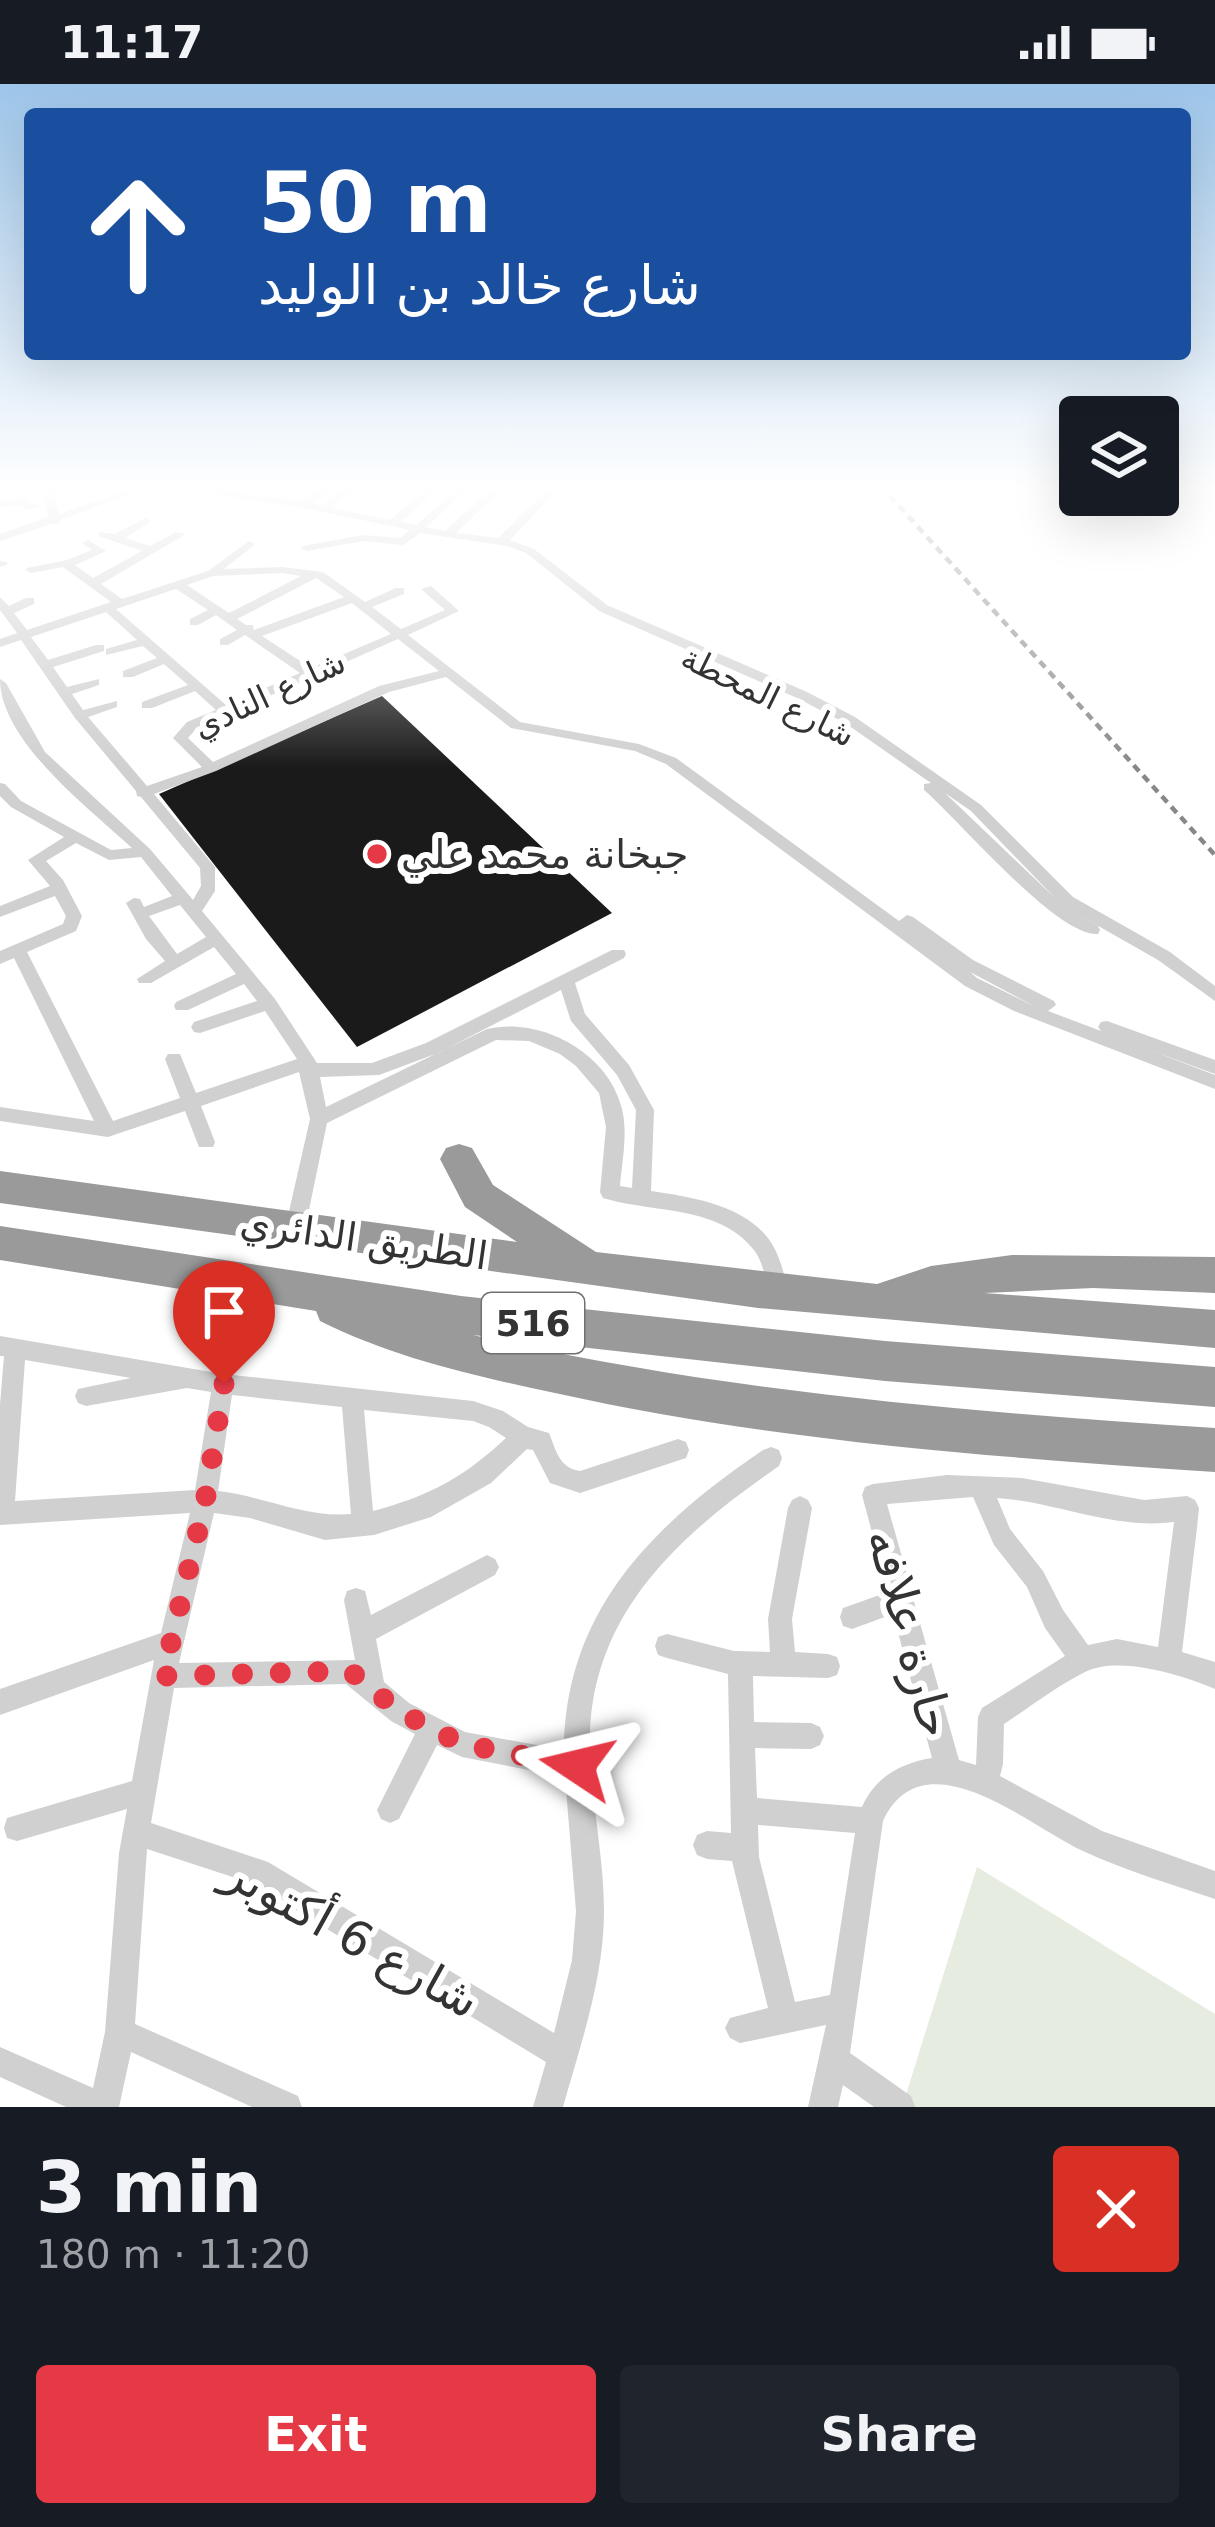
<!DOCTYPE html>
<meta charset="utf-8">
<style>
body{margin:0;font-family:"DejaVu Sans",Cairo,sans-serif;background:#20242c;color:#f1f3f6;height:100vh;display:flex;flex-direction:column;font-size:45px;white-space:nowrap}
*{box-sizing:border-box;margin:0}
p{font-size:39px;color:#9ea1a6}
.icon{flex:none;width:66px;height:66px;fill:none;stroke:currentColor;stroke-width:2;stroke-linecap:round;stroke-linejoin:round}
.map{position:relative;height:2023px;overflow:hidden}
.sheet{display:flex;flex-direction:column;background:#171b24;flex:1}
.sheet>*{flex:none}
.top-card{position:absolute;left:24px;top:24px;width:1167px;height:252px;border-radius:12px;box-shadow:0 12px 48px #0002;background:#1a4fa0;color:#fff;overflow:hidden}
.fabs{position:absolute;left:1059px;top:312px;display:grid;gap:24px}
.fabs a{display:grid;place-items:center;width:120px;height:120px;border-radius:12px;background:#171b24;box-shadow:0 12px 48px #0002;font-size:60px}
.pin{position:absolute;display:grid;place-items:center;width:102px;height:102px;color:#fff;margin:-123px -51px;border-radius:50% 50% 50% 0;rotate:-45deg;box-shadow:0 0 12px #0007}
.pin .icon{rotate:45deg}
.me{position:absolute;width:132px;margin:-66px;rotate:280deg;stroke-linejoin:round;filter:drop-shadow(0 0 9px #0008)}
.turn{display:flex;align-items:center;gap:42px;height:252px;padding:0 36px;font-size:54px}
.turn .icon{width:156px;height:156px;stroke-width:2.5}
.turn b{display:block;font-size:84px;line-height:102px}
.round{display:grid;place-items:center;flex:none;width:126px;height:126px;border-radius:12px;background:#20242c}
.summary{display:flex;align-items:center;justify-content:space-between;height:204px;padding:0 36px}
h1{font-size:72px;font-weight:800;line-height:90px}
.button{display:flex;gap:24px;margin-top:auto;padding:24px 36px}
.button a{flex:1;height:138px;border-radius:12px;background:#e63946;color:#fff;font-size:48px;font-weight:800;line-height:138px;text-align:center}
.button a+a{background:#20242c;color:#f1f3f6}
.status{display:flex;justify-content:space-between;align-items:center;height:84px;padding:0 60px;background:#171b24;direction:ltr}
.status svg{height:33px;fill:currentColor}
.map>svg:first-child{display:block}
.green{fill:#e6ecdf}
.building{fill:#1a1a1a}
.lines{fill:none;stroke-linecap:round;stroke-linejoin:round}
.street{fill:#d0d0d0;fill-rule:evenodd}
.highway{fill:#9a9a9a;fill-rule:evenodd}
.rail{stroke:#888;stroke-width:4.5;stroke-dasharray:8 6;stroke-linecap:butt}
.route{stroke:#e63946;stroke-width:21;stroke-dasharray:0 37.8}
.poi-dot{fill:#e63946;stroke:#fff;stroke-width:4.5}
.labels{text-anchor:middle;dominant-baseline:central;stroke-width:12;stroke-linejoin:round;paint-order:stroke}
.far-street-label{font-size:33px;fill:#333;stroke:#fff}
.shield{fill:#fff;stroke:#707070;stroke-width:3}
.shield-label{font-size:36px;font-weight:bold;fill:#333}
.poi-label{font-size:39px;fill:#333;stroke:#fff;text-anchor:start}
.street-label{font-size:39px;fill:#333;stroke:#fff}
.near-street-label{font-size:48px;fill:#333;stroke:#fff}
</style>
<div class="status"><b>11:17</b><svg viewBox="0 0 49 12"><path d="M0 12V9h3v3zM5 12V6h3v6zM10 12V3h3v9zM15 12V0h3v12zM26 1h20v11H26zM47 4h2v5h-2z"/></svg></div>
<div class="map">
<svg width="1215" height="2023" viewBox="0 0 1215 2023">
<rect width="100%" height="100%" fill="#fff"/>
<path class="green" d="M977 1783 1215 1930V2023H912L904 2017Z"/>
<path class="building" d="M382 612 612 829 357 963 159 710Z"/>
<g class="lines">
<path class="street" d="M42 401H52L59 430 141 401H180L303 417 324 401H335L313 420 322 421 348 401H359L332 424 390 436 430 401H441L401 438 416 441 462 401H473L426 443 445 447 495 401H506L456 449 498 454 552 401H562L510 456 534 465 607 521 807 608 855 633 981 721 1073 813 1170 868 1215 902V917L1158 876 1072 827 1098 842 1100 846 1098 850C1057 853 959 736 924 706V700L931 699 845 639 797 614 599 527 526 469 507 462 420 449 403 461 363 457 307 467 301 464 303 462 363 451 400 454 410 446 305 424 155 401 60 436 59 440H51L0 457V450L48 433ZM945 709 971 727 1055 814Z
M24 414 31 419 43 422 28 426 21 421 0 423V417Z
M145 434 149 435V439L125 454 150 462 176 448 186 450 101 500 122 515 208 487 249 457 255 460 253 462 224 485 282 483 323 488 365 518 396 504H404V510L372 523 401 545 445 526 421 505 431 502 459 527 408 551 520 638 639 660 676 674 899 837 907 831 913 833 973 876 1054 917 1056 921 1048 927 1101 947 1098 943 1101 938 1107 937 1215 976V990L1150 966 1215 991V1005L1014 927 965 902 666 680 635 667 511 644 446 593 389 608 216 687 154 710 215 783V807L202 827 275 915 317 979H372L426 959 612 866H624L626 870 624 874 575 899 585 930 629 981 654 1026 651 1107C691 1113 748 1121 772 1160 780 1173 784 1190 788 1205L785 1211 778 1214 771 1211C765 1197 764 1179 754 1166 719 1121 652 1129 603 1114L600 1108 606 1043 599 1009 576 982 560 970 529 957 496 956 327 1039 305 1145 302 1151 295 1153 288 1151 285 1145 310 1035 299 988 201 1022 215 1058 213 1063H199L185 1027 108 1053 0 1037V1023L94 1037 14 874 0 880V867L63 840 66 832 55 812 0 833V822L50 802 28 776 64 753 11 723 0 712V699L5 700 21 717 111 766 132 764C89 724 0 657 0 595L6 599 45 668 150 765 193 816 201 802 200 784 141 713 137 712 136 707 75 634 21 556 0 563V555L17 549 0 526V513L9 522 26 514H34V520L14 529 27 546 111 518 63 483 31 489 25 486 27 484 67 476 92 466 82 459 88 456 106 467 75 481 93 494 142 467 99 452V448L115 450ZM282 489 301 492 229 529 187 501 213 492ZM316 494 344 513 254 546 253 541H246L237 535ZM176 505 208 526 190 535V541H198L216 531 237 546 220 555V561H228L245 551 300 589 226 621 116 525ZM352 519 391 550 311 584 262 552ZM106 528 137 556 106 565V571L143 562 157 574 123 587V593H133L164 580 188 601 142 618V624H152L195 607 216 626 187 638 173 654 202 683 147 702 88 633 117 623V617L83 626 72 610 99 601V595L67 603 53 583 104 567V561H96L48 576 31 553ZM398 555 439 587 379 602 213 678 188 654 197 644ZM76 759 109 776 141 773 172 812 144 823 140 815 134 814 126 819 146 855 165 877 137 895 139 899H151L214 863 236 890 176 918 174 922 176 926H188L244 900 257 917 194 938 191 943 194 948 200 949 265 927 297 975 196 1009 180 970H168L165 975 180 1014 113 1037 27 868 76 847 82 832 63 796 46 777ZM180 821 206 853 177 870 149 832ZM970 888 1036 923 977 894ZM561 906 571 937 617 991 636 1026 632 1104 620 1102C622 1077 628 1050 622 1025 609 969 541 932 487 945L326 1023 320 993 379 991 438 969Z
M0 477 6 478 8 480 0 483Z
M0 1252 223 1290 473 1317 503 1327 528 1343 549 1349C556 1366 559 1384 580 1387L678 1355 686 1358 689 1366 686 1374 580 1409 550 1399 533 1366 527 1365 491 1399 431 1433 374 1451 325 1456 250 1434 214 1429 179 1579 355 1576 344 1516 347 1507 356 1504 365 1507 371 1531 487 1471 495 1475 499 1483 495 1491 376 1555 384 1598 409 1619 465 1648 564 1666C565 1526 654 1440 763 1366L771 1363 779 1366 782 1374 779 1382C679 1451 587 1532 590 1664 591 1718 604 1772 604 1827 604 1894 581 1959 563 2023H533L546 1978 251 1799 147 1765 135 1940 298 2012 302 2023H252L131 1968 119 2023H66L0 1993V1963L93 2004 105 1948 119 1769 127 1725 17 1757 7 1754 4 1744 7 1734 17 1731 132 1697 154 1576 0 1631V1605L161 1549 190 1429 0 1441V1321L4 1272H0ZM25 1276 131 1294 78 1305 75 1312 78 1319 86 1322 187 1304 211 1308 195 1406 15 1417ZM232 1311 342 1323 351 1430C306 1434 263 1412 218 1407ZM364 1326 473 1337 489 1343 506 1354C463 1394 429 1412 373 1427ZM346 1600 391 1637 415 1650 377 1726 381 1735 390 1739 399 1735 437 1661 462 1673 565 1693 576 1827 572 1876 554 1949 268 1778 151 1739 174 1604Z
M947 1391 1022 1394 1144 1416 1187 1412 1195 1416 1199 1424 1197 1444 1182 1568 1215 1578V1605C1182 1591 1119 1571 1085 1588 1057 1602 1030 1623 1004 1640L1003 1680 1000 1692 1102 1747 1215 1787V1815C1171 1800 1126 1787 1083 1767 1029 1742 924 1650 883 1737L850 1969 911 2012 915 2023H874L843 2001 838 2023H808L826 1941 740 1959 730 1954 725 1944 730 1934 768 1924 732 1777 707 1775 697 1771 693 1761 697 1751 707 1747 731 1749 728 1590 667 1574 658 1571 655 1562 658 1553 667 1550 734 1567 770 1568 768 1535 788 1424 792 1416 800 1412 808 1416 812 1424 792 1535 795 1568 828 1570 837 1573 840 1582 837 1591 828 1594 753 1592 754 1638 811 1639 820 1643 824 1652 820 1661 811 1665 755 1664 757 1714 862 1723C875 1693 901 1679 932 1674L893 1530 852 1545 843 1542 840 1533 843 1524 888 1508 862 1411 865 1403 873 1400ZM973 1413 994 1461 1027 1503 1045 1544 1065 1572 982 1624 978 1633 976 1681 959 1676 914 1518 916 1514 911 1505 887 1420ZM997 1414C1056 1418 1115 1446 1174 1438L1158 1563 1117 1555 1088 1561 1063 1526 1043 1487 1010 1445ZM758 1741 855 1749 830 1911 795 1918 759 1773Z"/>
<path class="highway" d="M459 1060 472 1064 493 1101 596 1168 877 1200 931 1182 1012 1171 1215 1173V1209L1093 1204 984 1209 1215 1226V1264L758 1224 0 1119V1087L517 1158 465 1123 440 1075 446 1064Z
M0 1142 461 1212 885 1257 1215 1283V1323L885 1297 473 1251C718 1307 965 1328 1215 1344V1388C993 1373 772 1357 555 1309 475 1292 394 1274 320 1237L316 1227 0 1176Z"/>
<path class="rail" d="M880 401 1215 771"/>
</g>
<linearGradient id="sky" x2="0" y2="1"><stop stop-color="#9ec6ea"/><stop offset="0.59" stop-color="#fff"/><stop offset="1" stop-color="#fff" stop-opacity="0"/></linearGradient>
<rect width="1215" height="684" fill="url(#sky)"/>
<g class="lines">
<path class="route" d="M224 1300 205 1418 163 1592 350 1587 400 1628 462 1660 577 1682"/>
</g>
<circle class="poi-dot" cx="377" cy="770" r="12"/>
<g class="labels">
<g class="far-street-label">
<text transform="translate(269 610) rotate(-25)">شارع النادي</text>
<text transform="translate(768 612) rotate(26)">شارع المحطة</text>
</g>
<rect class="shield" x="482" y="1209" width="102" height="60" rx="9"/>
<g class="shield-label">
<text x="533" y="1239">516</text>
</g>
<g class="poi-label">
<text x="401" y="770">جبخانة محمد علي</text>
</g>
<g class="street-label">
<text transform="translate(364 1155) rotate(8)">الطريق الدائري</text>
</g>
<g class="near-street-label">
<text transform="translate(911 1549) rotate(75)">حارة علافه</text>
<text transform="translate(352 1852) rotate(29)">شارع 6 أكتوبر</text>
</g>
</g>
</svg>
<div class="fabs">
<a><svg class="icon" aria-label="layers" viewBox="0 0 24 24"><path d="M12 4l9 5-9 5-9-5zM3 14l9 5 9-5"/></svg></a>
</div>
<div class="pin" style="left:224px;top:1300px;background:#d93025"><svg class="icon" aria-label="arrive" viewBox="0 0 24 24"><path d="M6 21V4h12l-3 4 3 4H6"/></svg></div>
<svg class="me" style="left:577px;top:1682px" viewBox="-20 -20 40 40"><path d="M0-17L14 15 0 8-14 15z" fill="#e63946" stroke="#fff" stroke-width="4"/></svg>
<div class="top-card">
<div class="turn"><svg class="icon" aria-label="ahead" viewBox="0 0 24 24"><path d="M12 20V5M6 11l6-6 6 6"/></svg><div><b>50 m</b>شارع خالد بن الوليد</div></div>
</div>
</div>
<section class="sheet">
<div class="summary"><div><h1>3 min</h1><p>180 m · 11:20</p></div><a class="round" style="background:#d93025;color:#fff"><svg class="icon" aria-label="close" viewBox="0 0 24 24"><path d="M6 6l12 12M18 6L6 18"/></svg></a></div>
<div class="button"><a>Exit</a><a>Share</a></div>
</section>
